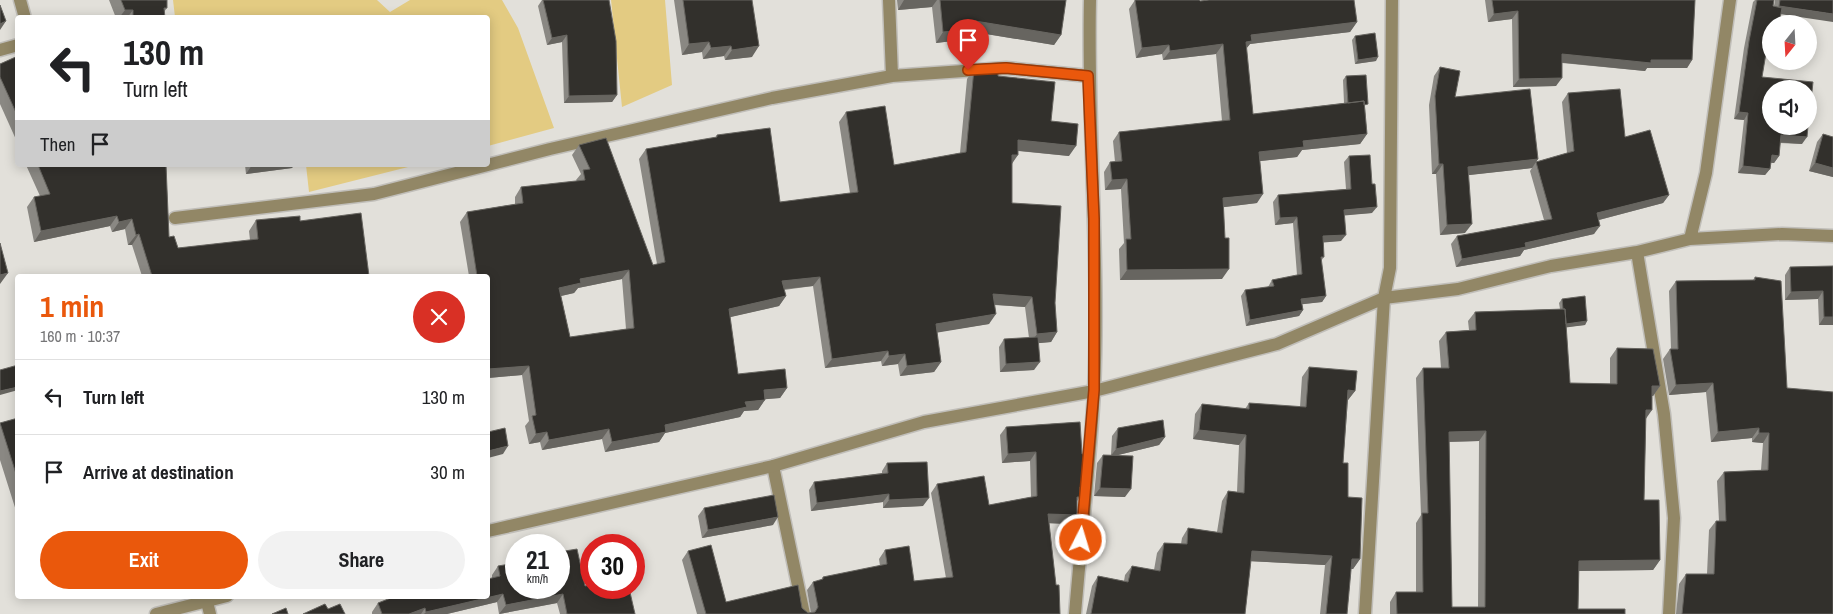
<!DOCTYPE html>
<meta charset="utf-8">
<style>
body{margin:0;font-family:"Archivo Narrow",sans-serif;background:#f2f2f2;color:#202124;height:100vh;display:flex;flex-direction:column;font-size:19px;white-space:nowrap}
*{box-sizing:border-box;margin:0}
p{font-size:16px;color:#757577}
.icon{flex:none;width:28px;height:28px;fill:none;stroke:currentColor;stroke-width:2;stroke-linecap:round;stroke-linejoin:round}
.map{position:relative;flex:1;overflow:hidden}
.drawer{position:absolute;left:15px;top:274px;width:475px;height:325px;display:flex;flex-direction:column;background:#fff;border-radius:5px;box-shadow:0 2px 12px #0003}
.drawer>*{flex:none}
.banner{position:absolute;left:15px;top:15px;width:475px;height:152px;border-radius:5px;box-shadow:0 2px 12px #0003;background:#fff;color:#202124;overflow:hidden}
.needle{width:32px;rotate:198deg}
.controls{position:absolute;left:1762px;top:15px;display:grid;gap:10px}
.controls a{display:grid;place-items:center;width:55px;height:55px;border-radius:50%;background:#fff;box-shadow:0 2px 12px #0003;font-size:25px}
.speed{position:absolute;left:505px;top:534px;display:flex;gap:10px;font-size:25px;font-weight:700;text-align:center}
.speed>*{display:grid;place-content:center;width:65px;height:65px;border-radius:50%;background:#fff;box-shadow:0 2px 12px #0003;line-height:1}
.speed small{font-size:12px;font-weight:400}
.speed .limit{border:8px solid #d22;background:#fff;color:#111}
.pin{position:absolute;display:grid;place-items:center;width:42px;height:42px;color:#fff;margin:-51px -21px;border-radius:50% 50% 50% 0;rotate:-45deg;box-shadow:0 0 5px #0007}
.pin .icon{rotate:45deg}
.me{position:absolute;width:55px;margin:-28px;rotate:5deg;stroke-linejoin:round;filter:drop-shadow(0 0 4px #0008)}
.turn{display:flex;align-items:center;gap:18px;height:105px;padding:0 25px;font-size:22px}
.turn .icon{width:65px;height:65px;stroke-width:2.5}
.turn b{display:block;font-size:35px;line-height:42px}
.then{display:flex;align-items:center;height:48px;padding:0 25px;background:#0003;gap:10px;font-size:19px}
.round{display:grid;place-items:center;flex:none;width:52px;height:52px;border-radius:26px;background:#f2f2f2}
.headline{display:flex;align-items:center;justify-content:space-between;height:85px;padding:0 25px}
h1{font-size:30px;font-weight:700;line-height:38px;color:#ea580c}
.action{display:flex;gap:10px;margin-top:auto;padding:10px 25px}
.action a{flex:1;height:58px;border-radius:30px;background:#ea580c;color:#fff;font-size:20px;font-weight:700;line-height:58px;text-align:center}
.action a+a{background:#f2f2f2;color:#202124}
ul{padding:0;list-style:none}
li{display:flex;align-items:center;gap:15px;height:75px;padding:0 25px;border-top:1px solid #e0e0e0}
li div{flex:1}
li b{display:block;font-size:19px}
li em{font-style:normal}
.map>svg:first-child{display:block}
.green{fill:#e3cb82}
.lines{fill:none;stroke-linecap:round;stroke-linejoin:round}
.minor-casing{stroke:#c0beb9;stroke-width:15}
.tertiary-casing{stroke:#c0beb9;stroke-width:15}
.minor{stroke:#928766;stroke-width:12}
.tertiary{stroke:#928766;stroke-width:12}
.wall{fill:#8a8883;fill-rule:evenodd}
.shaded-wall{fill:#676560}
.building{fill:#32302c;stroke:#676560;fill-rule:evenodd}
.route-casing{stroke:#983908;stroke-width:12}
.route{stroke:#ea580c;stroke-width:9}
</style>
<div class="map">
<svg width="1833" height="614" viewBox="0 0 1833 614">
<rect width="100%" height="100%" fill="#e2e0da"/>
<path class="green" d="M173 0H377L390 12 410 0H502L518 28 554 128 488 146V18L175 17Z
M611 0H665L672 85 622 107Z
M306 165H416L309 192Z"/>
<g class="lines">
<g class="minor-casing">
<path id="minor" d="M20 0 25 18
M889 0 892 76
M0 50 18 45
M175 218 374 194 550 149 772 98 892 76 1006 68 1089 76
M1690 239 1706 173 1730 0
M1637 252 1664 414 1674 518 1669 614
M1384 298 1458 289 1551 266 1637 252 1690 239 1782 234 1833 236
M773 466 804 614
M207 602 210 614
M1075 614C1081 540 1090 465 1094 391 1100 261 1087 130 1090 0"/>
</g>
<g class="tertiary-casing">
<path id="tertiary" d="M488 531 773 466 924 422 1094 391 1277 344 1384 298
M156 614 227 596
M1365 614 1384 298 1390 268 1392 0"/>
</g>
<use href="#minor" class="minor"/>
<use href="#tertiary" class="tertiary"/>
</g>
<path class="wall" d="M109 0H167V8L164 12 165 18H116Z
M542 0H609L617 95 612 102 564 103 562 42 547 45 538 6Z
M674 0H752V57L725 60 724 56 703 59 702 52 682 55Z
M897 0H1066L1061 35 1054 45 974 32 969 39 936 43 932 7 898 10Z
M1135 0 1200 1 1357 22 1350 32 1250 44 1246 49 1253 114 1344 103 1343 80 1346 76 1365 108 1367 134 1360 144 1302 150 1297 157 1260 161 1257 203 1224 207 1222 279 1120 280 1119 249 1124 243 1121 189 1105 190 1104 172 1110 162H1115L1113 141 1119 132 1222 121 1216 54 1163 60 1162 54 1136 58 1129 9Z
M1485 0H1695L1692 60 1687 68H1647L1645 71 1562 63 1556 86 1513 87 1512 19 1488 22Z
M1755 0H1774L1773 6H1774L1775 0H1833L1781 14 1771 24V43L1768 42 1762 77 1802 144 1780 143 1779 156 1774 163H1771L1770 169 1765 175 1738 173 1744 120 1734 119 1744 48 1753 2Z
M1355 36 1376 61 1355 64 1352 40Z
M18 56V144L0 104V64Z
M1440 67 1455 97 1538 159 1532 168 1468 175 1465 233 1440 235 1436 174H1432L1429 105 1434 76Z
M974 69 998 76 1051 121 1069 156 1018 151 1012 164V203L1055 303 1057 332 1051 342 1038 343 1034 370 1000 372 999 347 1004 339 1029 338 1025 307 994 305 989 324 937 332 941 362 934 372 900 376 898 364 882 366 881 361 825 368 813 286 784 290 786 296 779 306 730 317 738 374 787 388 780 398 765 399 758 410 744 411 740 417 665 433 659 442 605 452 602 439 542 450 540 442 529 444 525 426 529 421 522 375 488 378V276H469L460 222 467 212 515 204V197L521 187 577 181 576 180 581 174 572 155 579 145 653 265 657 264 639 159 646 149 715 138 717 135 780 202 850 193 839 122 846 112 894 165 960 153 967 79ZM622 279 626 329 570 337 561 296 574 293 578 288Z
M1568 93 1625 137 1669 195 1663 203 1599 220 1594 234 1524 250 1520 256 1456 267 1451 244 1457 236 1544 220 1530 171 1536 162 1567 153 1562 102Z
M1823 134 1833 137V177L1809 171 1817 142Z
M1349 156 1372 213 1344 215 1341 241 1323 242 1324 257 1321 261 1326 296 1322 302 1302 304 1303 310 1299 316 1246 326 1241 296 1245 290 1268 287 1272 280 1297 275 1293 223 1275 225 1273 202 1278 195 1346 189 1344 162Z
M26 165H166L169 237 178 248 250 240 249 231 256 220 300 221 369 276H142L132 245H128L125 229 112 232 110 226 34 242 27 207 34 197 40 196Z
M245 165H294L292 168 246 174Z
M1833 266V325H1819L1818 299 1785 300V275L1790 267Z
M1755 277 1787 388 1833 614H1676L1679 584 1686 574H1707L1709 530 1716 521H1719L1717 481 1724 472 1761 470 1763 443 1752 442V438L1711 442 1706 392 1669 395 1663 359 1670 349H1671L1669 291 1676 281 1753 280Z
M1562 299 1587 321 1585 325 1566 327 1570 383 1610 384V358L1617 348 1660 386 1653 396H1652L1646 419 1644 500 1660 560 1653 570 1579 571 1578 609 1625 614H1390V602L1396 592H1416V523L1421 515 1416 378 1423 368H1441L1439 341 1446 332 1469 330 1468 321 1475 312 1560 309 1559 303ZM1479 441 1478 607H1452L1449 442Z
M1309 367 1355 391 1348 400 1343 463 1348 497 1360 559 1353 569H1351L1347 614H1320L1325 565 1251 561 1245 614H1086L1092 586 1098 576 1124 581 1125 575 1132 566 1154 570 1157 553 1164 543 1181 544 1182 538 1188 528 1217 532 1222 501 1228 491 1237 492 1239 445 1193 439 1195 414 1202 404 1245 409 1249 403 1300 407 1302 377Z
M18 418V517L0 460V423Z
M1080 422V497L1077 501 1071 524 1049 523 1056 585 1060 614H697L682 560 688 551 726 602 802 608 808 613H811L807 590 813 582 821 580 823 577 880 566 879 559 885 550 914 581 946 578 931 493 937 484 989 505 1031 497 1030 461 1002 463 1000 435 1006 427Z
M1118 428 1165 437 1159 445 1118 455 1125 497 1094 496 1097 463 1103 455H1111L1112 436Z
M887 463 923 506 883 508V502L811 511 809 490 814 482 882 473V471Z
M704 508 773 525 702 538 698 516Z
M498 566 585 586 635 614H560L557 603 499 614 497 602 447 614H372V612L378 603 488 596 492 577V575Z"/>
<path class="shaded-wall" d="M904 0H937L932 7 898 10Z
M1779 6 1833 14V22L1773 13Z
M125 10H133L127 18H119Z
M1518 11 1512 19 1488 22 1494 14Z
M6 21 0 30V24Z
M975 21 1061 35 1054 45 974 32 969 39 936 43 943 32Z
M1357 22 1350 32 1250 44 1245 50 1239 51 1251 35Z
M567 35 562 42 547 45 552 38Z
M1769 35H1771V43L1764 42Z
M709 42 702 52 682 55 689 44Z
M1223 44 1216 54 1163 60 1170 51Z
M1169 45 1162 54 1136 58 1142 48Z
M731 46 724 56 703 59 711 48Z
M759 46 752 57 725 60 732 50Z
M1562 54 1692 60 1687 68H1647L1645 71 1556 62Z
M1378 57 1376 61 1355 64 1358 60Z
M1562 78 1556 86 1513 87 1519 79Z
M617 95 612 102 564 103 569 96Z
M1739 112 1748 113 1744 120 1734 119Z
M1367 134 1360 144 1302 150 1297 157 1252 162 1259 152 1303 141Z
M1781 135 1807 137 1802 144 1776 142Z
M1018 140 1076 146 1069 156 1011 150Z
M1012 155H1018L1011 165Z
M1772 155 1779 156 1774 163 1767 162Z
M1538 159 1532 168 1461 176 1468 167Z
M1815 163 1833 168V177L1809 171Z
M1439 164H1443L1436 174H1432Z
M252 165H294L292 168 246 174Z
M1743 166 1770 169 1765 175 1738 173Z
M1127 179 1121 189 1105 190 1112 180Z
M1263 194 1257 203 1217 208 1223 198Z
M1669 195 1663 203 1591 222 1597 213Z
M1377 207 1372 213 1339 216 1344 210Z
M117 216 110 226 34 242 41 231Z
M1297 217 1293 223 1275 225 1280 218Z
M132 219 125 229 112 232 119 222Z
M1472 224 1465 233 1440 235 1447 225Z
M1600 226 1594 234 1524 250 1520 256 1456 267 1462 259 1525 243Z
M139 234 132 245H128L136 235Z
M1346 235 1341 241 1318 243 1323 236Z
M1229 269 1222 279 1120 280 1127 270Z
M629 270 622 279 578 288 574 293 552 298 559 288 580 279Z
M8 273 0 284V275Z
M820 277 813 286 775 290 782 281Z
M1823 291 1818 299 1785 300 1791 292Z
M993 294 1032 297 1025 307 986 304Z
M786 296 779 306 722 319 729 309Z
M1326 296 1322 302 1296 305 1301 299Z
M1303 310 1299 316 1246 326 1250 320Z
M996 314 989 324 929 334 936 324Z
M1824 317H1833V325H1819Z
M1587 321 1585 325 1562 328 1565 324Z
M1057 332 1051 342 1030 344 1037 334Z
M888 351 881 361 825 368 832 359Z
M905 354 898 364 882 366 889 356Z
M941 362 934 372 900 376 907 366Z
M1040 362 1034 370 1000 372 1006 364Z
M529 366 522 375 488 378V369Z
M1713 383 1706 392 1669 395 1676 385Z
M1652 386H1660L1653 396H1645Z
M18 387V390L0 395V391Z
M787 388 780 398 757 400 764 390Z
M1348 390 1355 391 1348 400H1341Z
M765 400 758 410 744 411 740 417 665 433 659 442 605 452 612 442 665 425 745 402Z
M1646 410H1652L1645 420Z
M1759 428 1752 438 1711 442 1718 432Z
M609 429 602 439 542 450 549 440Z
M1199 430 1246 435 1239 445 1193 439Z
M1486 431 1479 441 1442 442 1449 432Z
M547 432 540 442 529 444 536 434Z
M1759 433H1769L1763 443 1752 442Z
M1165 437 1159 445 1110 457 1116 449Z
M508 446 503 454 488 458V451Z
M1036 452 1030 461 1002 463 1008 454Z
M1100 488 1131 489 1125 497 1094 496Z
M889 494 883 502 811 511 817 503Z
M929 498 923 506 883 508 889 500Z
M1048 514 1077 515 1071 524 1042 523Z
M778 517 773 525 702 538 708 530Z
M1252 551 1332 556 1325 565 1245 561Z
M1352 559H1360L1353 569H1345Z
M1660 560 1653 570 1572 571 1579 561Z
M503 594 497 602 447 614H424L426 612Z
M563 594 557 603 499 614 506 605Z
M425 608 421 614H409Z"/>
<path class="building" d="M121 0H167V8H164L165 18H133V10H125Z
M543 0H609L616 41 617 95 569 96 567 35 552 38Z
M683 0H752L759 46 732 50 731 46 711 48 709 42 689 44Z
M940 0H1066L1061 35 975 21 976 29 943 32Z
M1135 0H1199L1200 1 1209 0H1354L1357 22 1251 35 1252 41 1246 42 1253 114 1364 101 1367 134 1303 141 1304 147 1259 152 1263 194 1223 198 1225 238H1229V269L1127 270 1126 239H1131L1127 179 1112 180 1110 162 1122 161 1119 132 1230 120 1223 44 1170 51 1169 45 1142 48Z
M1492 0H1695L1692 60H1651V63L1562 54V78L1519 79 1518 11 1494 14Z
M1757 0H1774L1773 6 1782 8 1779 24H1771V35H1769L1762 77 1813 82 1809 120V89H1771V126H1808L1807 137 1781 135 1779 156 1772 155 1770 169 1743 166 1748 113 1739 112 1749 41Z
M1780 0H1833V14L1779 6Z
M0 5 6 21 0 24Z
M1375 33 1378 57 1358 60 1355 36Z
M18 56V117L0 77V64Z
M1440 67 1460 71 1455 97 1530 89 1538 159 1468 167 1472 224 1447 225 1443 164H1439L1435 96Z
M974 69 998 72V76L1055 82 1051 121 1078 124 1076 146 1018 140V155H1012V203L1061 206 1055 303 1057 332 1037 334 1032 297 993 294 996 314 936 324 941 362 907 366 905 354 889 356 888 351 832 359 820 277 782 281 786 296 729 309 738 374 785 369 787 388 764 390 765 400 745 402 747 407 665 425 666 432 612 442 609 429 549 440 547 432 536 434 532 416 536 415 529 366 488 369V276H477L467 212 523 203 521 187 585 180 583 170 590 169 579 145 606 138 653 265 665 262 646 149 717 137V135L770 128 780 202 858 192 846 112 885 106 894 165 966 152ZM629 270 634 328 570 337 559 288 581 283 580 279Z
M1366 75 1368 104 1364 105V101L1348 103 1346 76Z
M1620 89 1625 137 1650 130 1669 195 1597 213 1600 226 1525 243 1526 247 1462 259 1457 236 1552 219 1536 162 1574 151 1568 93Z
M1823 134 1833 137V168L1815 163Z
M1370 155 1372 184H1375L1377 207 1344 210 1346 235 1323 236 1324 257H1321L1326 296 1301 299 1303 310 1250 320 1245 290 1274 286 1272 280 1302 274 1297 217 1280 218 1278 195 1351 189 1349 156Z
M38 165H166L169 237 174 236 178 248 258 239 256 220 300 216V221L361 213 369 276H152L139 234 136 235 132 219 119 222 117 216 41 231 34 197 50 194Z
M0 243 8 273 0 275Z
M1833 266V317H1824L1823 291 1791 292 1790 267Z
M1755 277 1781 281 1787 388 1833 392V614H1682L1686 574H1714L1716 521H1726L1724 472 1768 470 1769 433H1759V428L1718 432 1713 383 1676 385 1670 349H1678L1676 281 1755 280Z
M1585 296 1587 321 1566 324 1565 309H1563L1562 299Z
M1565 309 1570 383 1617 384V348L1653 349 1660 386H1652V410H1646L1644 500H1659L1660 560 1579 561 1578 609H1625V614H1397L1396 592H1423L1422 513H1428L1423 368H1449L1446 332 1476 330 1475 312ZM1486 431 1485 607H1452L1449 432Z
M1038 337 1040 362 1006 364 1004 339Z
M18 365V387L0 391V370Z
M1309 367 1357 371 1355 391 1348 390 1343 463H1348V497L1362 498 1360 559H1352L1347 614H1326L1332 556 1252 551 1245 614H1091L1098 576 1128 582 1132 566 1160 571 1164 543 1187 544 1188 528 1222 533 1228 491 1244 493 1246 435 1199 430 1202 404 1249 409V403L1306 407Z
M18 418V480L0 423Z
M1163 420 1165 437 1116 449 1118 428Z
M1080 422 1082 454H1087L1084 487H1080V497H1077V515L1048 514 1056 585H1059L1060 614H706L688 551 711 545 726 602 798 585 802 608 808 613 815 612 818 607 813 582 823 579V577L887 564 885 550 909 546 914 581 953 577 937 484 984 476 989 505 1037 496 1036 452 1008 454 1006 427Z
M505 428 508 446 488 451V432Z
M1103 455 1133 456 1131 489 1100 488Z
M927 462 929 498 889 500V494L817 503 814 482 888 473 887 463Z
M774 495 778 517 708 530 704 508Z
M577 549 585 586 591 585V588H629L635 614H567L563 594 506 605 503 594 426 612 425 608 409 614H382L378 603 396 596H488V579L500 576 498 566 516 563V588H559V552Z
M325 604 328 609 340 604 345 614H303Z
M286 608 288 614H272Z"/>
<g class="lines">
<g class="route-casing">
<path id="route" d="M968 70 1006 68 1088 76 1094 219V390L1081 540"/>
</g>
<use href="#route" class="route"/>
</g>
</svg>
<div class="controls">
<a><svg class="needle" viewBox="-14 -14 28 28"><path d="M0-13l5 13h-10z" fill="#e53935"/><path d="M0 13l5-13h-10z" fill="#757577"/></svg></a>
<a><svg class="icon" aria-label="sound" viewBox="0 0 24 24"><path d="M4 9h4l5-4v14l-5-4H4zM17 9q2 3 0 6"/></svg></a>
</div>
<div class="speed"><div>21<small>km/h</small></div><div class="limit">30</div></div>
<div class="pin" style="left:968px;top:70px;background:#d93025"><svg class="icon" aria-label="arrive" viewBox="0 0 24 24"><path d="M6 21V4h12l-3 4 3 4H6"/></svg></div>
<svg class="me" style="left:1081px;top:540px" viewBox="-20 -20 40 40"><circle r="17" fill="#ea580c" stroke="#fff" stroke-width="3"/><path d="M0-11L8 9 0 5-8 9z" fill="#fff"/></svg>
<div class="banner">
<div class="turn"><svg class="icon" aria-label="left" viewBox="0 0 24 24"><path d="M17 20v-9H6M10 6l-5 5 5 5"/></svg><div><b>130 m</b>Turn left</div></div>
<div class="then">Then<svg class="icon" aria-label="arrive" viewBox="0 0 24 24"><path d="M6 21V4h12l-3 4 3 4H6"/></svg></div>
</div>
<section class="drawer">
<div class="headline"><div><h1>1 min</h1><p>160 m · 10:37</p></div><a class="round" style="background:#d93025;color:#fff"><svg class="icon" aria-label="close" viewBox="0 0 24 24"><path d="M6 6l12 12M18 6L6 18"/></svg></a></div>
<ul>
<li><svg class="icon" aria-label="left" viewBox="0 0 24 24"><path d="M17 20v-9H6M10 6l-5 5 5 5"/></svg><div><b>Turn left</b></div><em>130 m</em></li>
<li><svg class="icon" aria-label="arrive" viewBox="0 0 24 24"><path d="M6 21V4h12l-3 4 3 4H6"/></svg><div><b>Arrive at destination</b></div><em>30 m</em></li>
</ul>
<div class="action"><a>Exit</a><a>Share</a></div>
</section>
</div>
